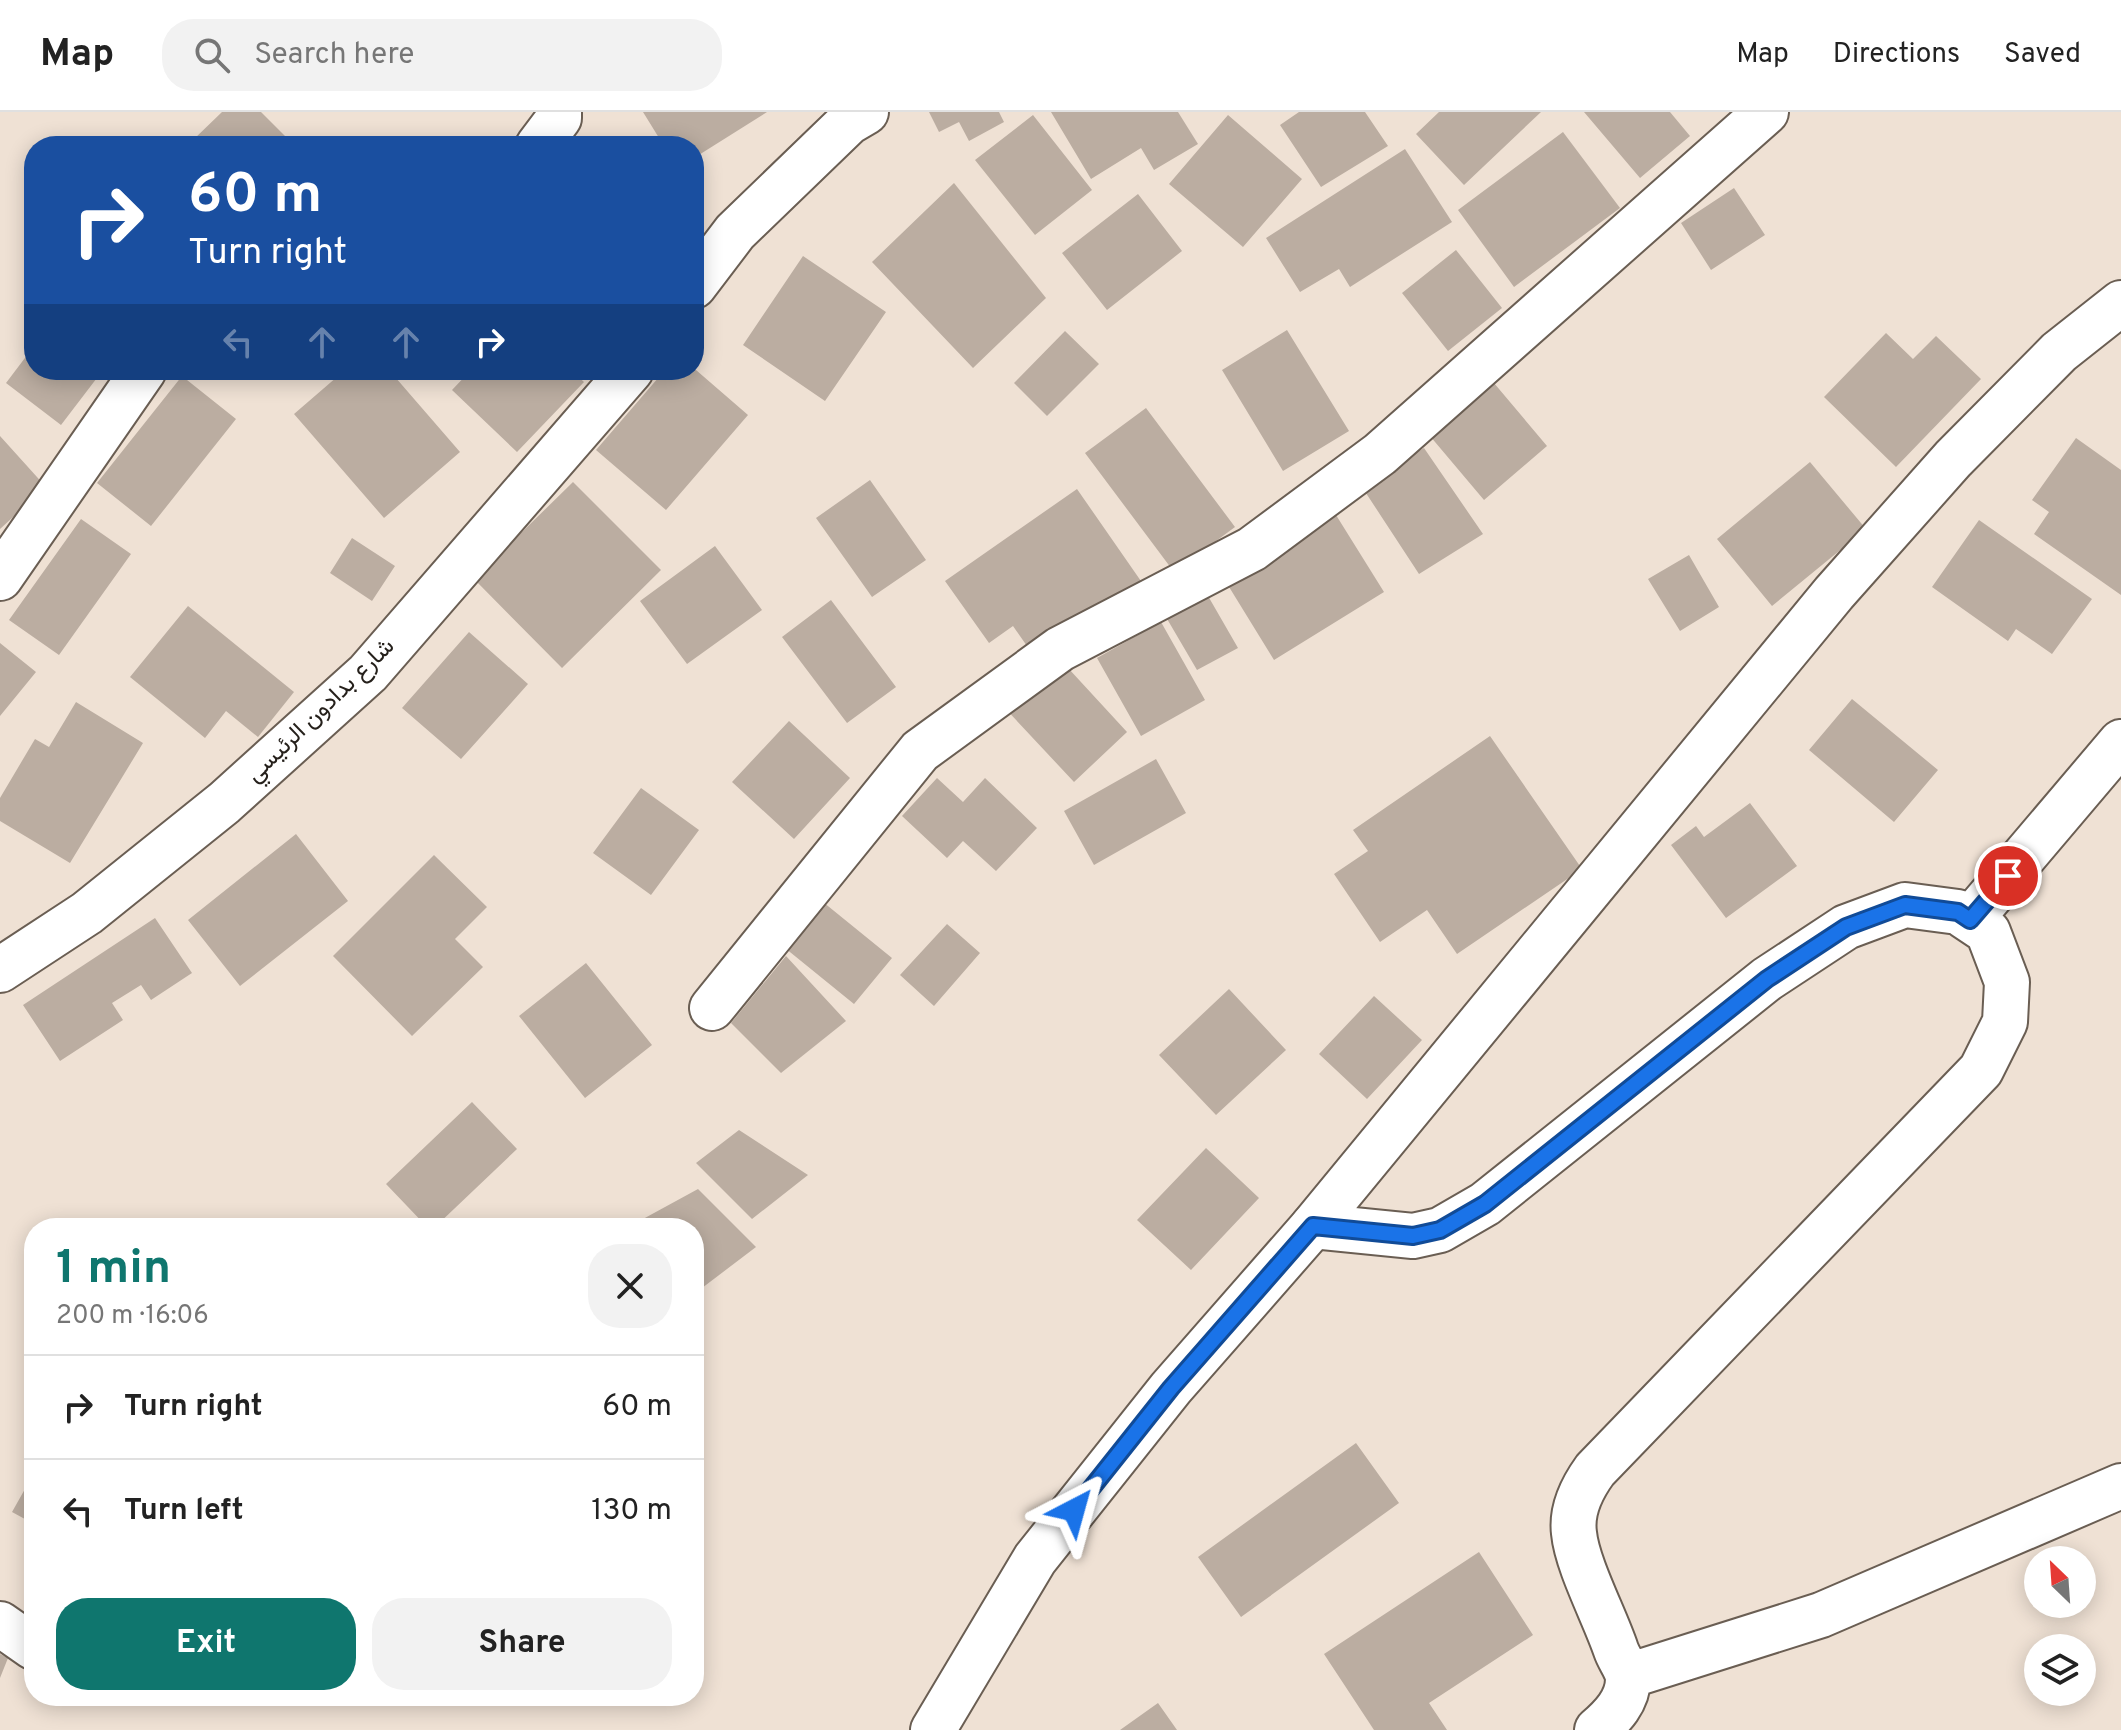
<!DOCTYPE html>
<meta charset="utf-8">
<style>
body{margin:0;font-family:Overpass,Vazirmatn,sans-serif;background:#f2f2f2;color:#222;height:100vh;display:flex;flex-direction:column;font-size:30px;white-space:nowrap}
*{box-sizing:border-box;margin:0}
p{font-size:26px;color:#767676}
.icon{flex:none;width:44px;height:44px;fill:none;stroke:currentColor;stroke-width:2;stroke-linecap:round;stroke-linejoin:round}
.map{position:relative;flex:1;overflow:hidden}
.side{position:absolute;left:24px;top:1106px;width:680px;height:488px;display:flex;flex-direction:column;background:#fff;border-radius:32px;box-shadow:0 4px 20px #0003}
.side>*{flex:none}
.guide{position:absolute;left:24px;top:24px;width:680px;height:244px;border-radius:32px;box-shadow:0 4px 20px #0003;background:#1a4fa0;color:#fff;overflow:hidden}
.needle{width:52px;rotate:335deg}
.fabs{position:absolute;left:2024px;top:1434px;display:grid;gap:16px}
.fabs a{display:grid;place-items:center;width:72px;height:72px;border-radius:50%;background:#fff;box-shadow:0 4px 20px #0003;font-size:40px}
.pin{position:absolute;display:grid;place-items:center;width:68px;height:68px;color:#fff;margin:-34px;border:4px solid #fff;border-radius:50%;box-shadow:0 2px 8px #0007}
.me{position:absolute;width:88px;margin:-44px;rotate:39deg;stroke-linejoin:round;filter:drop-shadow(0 0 6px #0008)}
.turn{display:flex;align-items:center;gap:28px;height:168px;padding:0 32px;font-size:36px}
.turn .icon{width:104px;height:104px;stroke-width:2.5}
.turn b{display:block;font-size:56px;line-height:68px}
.lanes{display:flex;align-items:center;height:76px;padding:0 32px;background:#0003;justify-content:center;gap:40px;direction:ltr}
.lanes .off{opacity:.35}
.round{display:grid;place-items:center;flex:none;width:84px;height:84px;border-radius:32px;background:#f2f2f2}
.head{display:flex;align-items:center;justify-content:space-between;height:136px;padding:0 32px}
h1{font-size:48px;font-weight:700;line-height:60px;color:#0f766e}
.primary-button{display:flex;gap:16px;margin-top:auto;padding:16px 32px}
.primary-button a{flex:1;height:92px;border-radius:32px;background:#0f766e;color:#fff;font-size:32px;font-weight:700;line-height:92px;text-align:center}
.primary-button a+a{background:#f2f2f2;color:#222}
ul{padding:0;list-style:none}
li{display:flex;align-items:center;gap:24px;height:104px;padding:0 32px;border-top:2px solid #e0e0e0}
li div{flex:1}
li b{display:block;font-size:30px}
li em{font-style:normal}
header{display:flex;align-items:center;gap:48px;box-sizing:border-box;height:112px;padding:0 40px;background:#fff;border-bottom:2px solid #e0e0e0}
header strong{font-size:38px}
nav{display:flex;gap:44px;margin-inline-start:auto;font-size:28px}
.search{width:560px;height:72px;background:#f2f2f2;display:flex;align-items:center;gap:20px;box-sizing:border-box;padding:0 28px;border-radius:32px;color:#767676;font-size:30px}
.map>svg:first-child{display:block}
.building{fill:#bbada1}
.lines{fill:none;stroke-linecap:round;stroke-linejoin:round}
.minor-casing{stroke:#6a5e53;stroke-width:48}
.secondary-casing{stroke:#6a5e53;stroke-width:48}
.minor{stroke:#fff;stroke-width:44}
.secondary{stroke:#fff;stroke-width:44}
.route-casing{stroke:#114b97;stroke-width:20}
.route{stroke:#1a73e8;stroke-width:14}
.labels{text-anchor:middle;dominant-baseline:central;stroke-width:8;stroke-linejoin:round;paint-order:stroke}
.street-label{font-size:24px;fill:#25201b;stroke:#fff}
</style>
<header>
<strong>Map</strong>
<div class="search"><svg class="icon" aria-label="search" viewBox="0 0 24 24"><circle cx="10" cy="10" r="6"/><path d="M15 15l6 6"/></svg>Search here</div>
<nav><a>Map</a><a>Directions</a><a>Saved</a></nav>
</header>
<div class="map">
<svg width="2121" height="1618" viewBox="0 0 2121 1618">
<rect width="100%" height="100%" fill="#efe1d4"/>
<path class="building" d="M222 0H261L295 34H199L193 28Z
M643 0H767L694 46V34H664Z
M929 0H999L1004 10 969 29 959 10 939 20Z
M1051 0H1178L1198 32 1154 58 1141 36 1091 67Z
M1299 0H1365L1388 34 1321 75 1280 13Z
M1439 0H1541L1464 73 1416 22Z
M1584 0H1670L1690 24 1640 66Z
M1033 3 1092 78 1035 123 975 48Z
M1228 3 1302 67 1243 135 1169 72Z
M1563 20 1620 96 1514 175 1458 98Z
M1405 37 1452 110 1350 175 1339 157 1300 180 1266 126Z
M954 71 1046 186 973 256 872 150Z
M1734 76 1765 123 1711 158 1681 111Z
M1138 82 1182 139 1107 198 1062 141Z
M1456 138 1502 196 1448 239 1402 181Z
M803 144 886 200 825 289 743 233Z
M1287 218 1349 319 1283 359 1222 258Z
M1065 219 1099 252 1047 304 1014 271Z
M1886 221 1913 247 1936 224 1981 267 1896 355 1824 285Z
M34 234V258H103L61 313 6 271Z
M345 258H389L460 340 384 406 294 302Z
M471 258H571L584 270 517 340 452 278Z
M665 258H696L748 303 666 398 596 338Z
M1483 258 1547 334 1484 388 1419 311Z
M182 264 236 307 151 414 97 371Z
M1146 296 1235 415 1174 460 1085 341Z
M0 324 46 375 0 417Z
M2076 326 2121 358V483L2034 422 2049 400 2032 388Z
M1424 336 1483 422 1419 462 1362 375Z
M1810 350 1866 417 1772 494 1717 427Z
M870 368 926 448 872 485 816 406Z
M573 370 661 458 562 556 474 467Z
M1077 377 1143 472 1036 547 1013 514 989 531 945 469Z
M1336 403 1384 480 1274 548 1226 470Z
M81 407 131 442 59 543 9 508Z
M1979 408 2092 487 2052 542 2016 517 2008 529 1932 475Z
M352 426 395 454 372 489 330 461Z
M715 434 762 498 687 552 640 489Z
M1689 443 1719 495 1680 519 1648 467Z
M1204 477 1238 536 1197 558 1163 500Z
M831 488 896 575 847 611 782 525Z
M188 494 294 580 258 625 226 599 205 626 130 565Z
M1161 510 1205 588 1141 624 1097 546Z
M469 520 528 572 461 647 402 596Z
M0 531 36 560 0 604Z
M1057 544 1127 620 1074 670 1003 594Z
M1852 587 1938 658 1894 710 1809 638Z
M76 590 143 631 70 751 0 709V686L35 627 49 635Z
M789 609 850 666 794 727 732 670Z
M1490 624 1582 757 1457 842 1427 798 1380 830 1334 762 1368 739 1353 718Z
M1156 647 1186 701 1094 753 1064 699Z
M937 666 963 690 985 666 1037 716 996 759 963 729 947 746 902 704Z
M641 676 699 718 651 783 593 741Z
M1750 691 1797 754 1726 806 1671 733 1696 714 1704 725Z
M296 722 348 789 240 874 188 808Z
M434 743 487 795 455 827 483 855 412 924 333 844Z
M823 790 892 846 854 892 785 836Z
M155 806 192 861 151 888 141 873 112 891 123 908 60 949 23 893Z
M947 812 980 841 934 894 900 863Z
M786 844 846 909 781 961 731 911Z
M586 851 652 933 585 986 519 904Z
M1229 877 1286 938 1216 1003 1159 943Z
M1374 884 1422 928 1367 987 1319 942Z
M472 990 517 1037 434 1116H428L386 1072Z
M739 1018 808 1063 752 1107 696 1051Z
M1206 1036 1259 1086 1191 1158 1137 1108Z
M698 1077 756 1135 702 1176 694 1167V1116H650L643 1107Z
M1356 1331 1399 1391 1241 1505 1198 1445Z
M34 1361V1412L12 1400Z
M1479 1440 1533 1523 1429 1591 1447 1618H1374L1324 1542Z
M0 1542 8 1546 0 1566Z
M1158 1591 1177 1618H1120Z"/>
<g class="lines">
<g class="minor-casing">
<path id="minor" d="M538 34 559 6V0
M0 466 144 258
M1970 808 2121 630
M712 896 920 639 1060 537 1252 437 1380 342 1766 0
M1313 1114 1413 1124 1440 1118 1485 1092 1767 867 1846 815 1905 793 1958 800 1988 820 2007 870 2005 910 1981 958 1595 1358C1582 1376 1571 1398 1574 1421 1577 1453 1605 1505 1616 1538 1619 1547 1628 1558 1628 1567 1628 1589 1612 1605 1597 1618
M0 1512 33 1535
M1628 1564 1821 1503 2121 1374"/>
</g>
<g class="secondary-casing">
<path id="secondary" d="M694 174 735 120 849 10 866 0
M0 858 87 801 224 691 368 561 631 258
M933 1618 1035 1447 1171 1276 1313 1114 1834 481 1953 347 2059 240 2121 191"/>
</g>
<use href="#minor" class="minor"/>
<use href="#secondary" class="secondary"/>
</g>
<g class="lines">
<g class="route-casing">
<path id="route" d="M1074 1398 1171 1276 1313 1114 1413 1124 1440 1118 1485 1092 1767 867 1846 815 1905 793 1958 800 1970 808 2008 764"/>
</g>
<use href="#route" class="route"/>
</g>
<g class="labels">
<g class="street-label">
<text transform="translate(321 599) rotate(-44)">شارع بدادون الرئيسي</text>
</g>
</g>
</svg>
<div class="fabs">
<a><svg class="needle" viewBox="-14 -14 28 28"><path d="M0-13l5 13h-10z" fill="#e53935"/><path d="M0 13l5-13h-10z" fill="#767676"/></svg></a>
<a><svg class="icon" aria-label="layers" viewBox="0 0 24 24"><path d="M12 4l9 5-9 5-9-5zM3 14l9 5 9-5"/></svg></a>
</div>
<div class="pin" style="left:2008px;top:764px;background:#d93025"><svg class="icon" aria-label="arrive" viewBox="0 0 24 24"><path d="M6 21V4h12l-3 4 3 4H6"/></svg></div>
<svg class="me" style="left:1074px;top:1398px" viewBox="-20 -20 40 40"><path d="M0-17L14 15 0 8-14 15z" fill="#1a73e8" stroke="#fff" stroke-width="4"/></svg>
<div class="guide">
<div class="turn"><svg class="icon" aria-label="right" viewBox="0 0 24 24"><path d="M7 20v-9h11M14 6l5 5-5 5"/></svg><div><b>60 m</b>Turn right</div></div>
<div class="lanes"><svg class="icon off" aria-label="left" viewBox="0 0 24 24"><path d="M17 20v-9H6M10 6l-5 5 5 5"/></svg><svg class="icon off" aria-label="ahead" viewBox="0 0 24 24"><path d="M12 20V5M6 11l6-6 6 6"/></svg><svg class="icon off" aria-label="ahead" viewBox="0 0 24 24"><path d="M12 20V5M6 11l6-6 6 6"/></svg><svg class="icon" aria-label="right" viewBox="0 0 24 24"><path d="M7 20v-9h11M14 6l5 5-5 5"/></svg></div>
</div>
<section class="side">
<div class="head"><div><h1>1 min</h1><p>200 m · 16:06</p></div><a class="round"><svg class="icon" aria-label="close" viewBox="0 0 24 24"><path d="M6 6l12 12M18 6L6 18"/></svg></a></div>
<ul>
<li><svg class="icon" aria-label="right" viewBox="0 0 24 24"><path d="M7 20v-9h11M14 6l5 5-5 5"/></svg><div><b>Turn right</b></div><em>60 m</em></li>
<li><svg class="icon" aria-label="left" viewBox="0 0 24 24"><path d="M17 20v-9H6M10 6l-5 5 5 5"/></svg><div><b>Turn left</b></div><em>130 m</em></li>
</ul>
<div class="primary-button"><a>Exit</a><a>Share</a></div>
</section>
</div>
